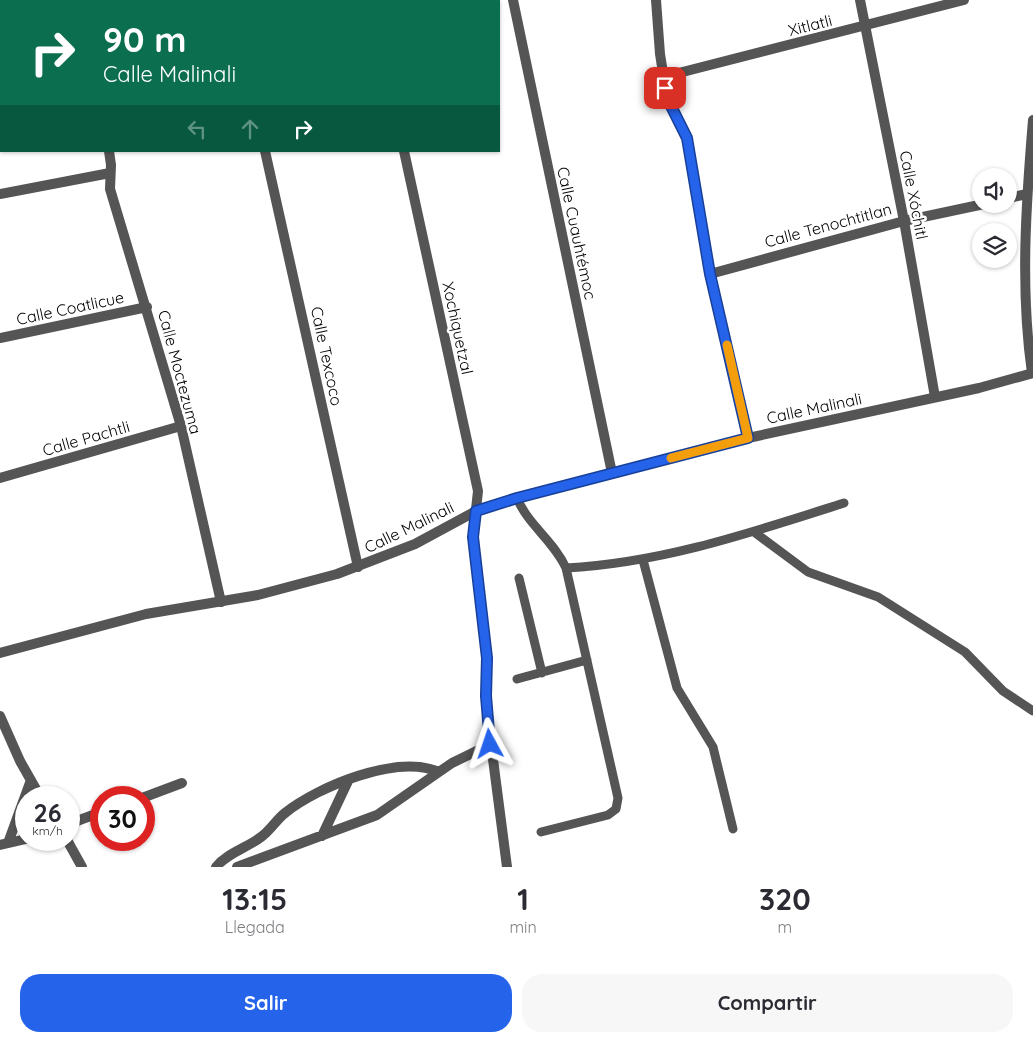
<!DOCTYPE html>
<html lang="es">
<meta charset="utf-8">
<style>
body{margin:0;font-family:Quicksand,sans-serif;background:#f7f7f7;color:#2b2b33;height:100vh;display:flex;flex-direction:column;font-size:19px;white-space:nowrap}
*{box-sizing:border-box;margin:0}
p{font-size:16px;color:#7c7c81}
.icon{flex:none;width:28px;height:28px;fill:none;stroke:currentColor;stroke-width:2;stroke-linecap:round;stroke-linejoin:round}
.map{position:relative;height:867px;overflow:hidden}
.panel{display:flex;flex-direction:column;background:#fff;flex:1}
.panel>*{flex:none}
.banner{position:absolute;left:0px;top:0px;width:500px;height:152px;box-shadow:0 1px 4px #0004;background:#0b6e4f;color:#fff;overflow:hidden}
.tools{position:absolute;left:972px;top:168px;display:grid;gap:10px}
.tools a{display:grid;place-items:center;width:45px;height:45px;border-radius:50%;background:#fff;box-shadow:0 1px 4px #0004;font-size:25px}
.speed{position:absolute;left:15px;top:786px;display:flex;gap:10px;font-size:25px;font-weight:700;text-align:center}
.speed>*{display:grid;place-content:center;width:65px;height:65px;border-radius:50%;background:#fff;box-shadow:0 1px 4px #0004;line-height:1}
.speed small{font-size:12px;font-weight:400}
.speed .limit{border:8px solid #d22;background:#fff;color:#111}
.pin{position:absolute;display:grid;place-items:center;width:42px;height:42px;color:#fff;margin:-21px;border-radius:10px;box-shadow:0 2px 8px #0006}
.me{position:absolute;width:55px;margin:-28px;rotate:355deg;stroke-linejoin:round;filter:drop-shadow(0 0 4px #0008)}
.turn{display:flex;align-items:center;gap:18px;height:105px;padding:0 20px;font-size:22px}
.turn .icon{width:65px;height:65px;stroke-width:2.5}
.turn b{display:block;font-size:35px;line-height:42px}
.lanes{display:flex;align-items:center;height:48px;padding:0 20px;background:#0003;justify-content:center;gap:25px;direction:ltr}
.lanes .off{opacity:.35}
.eta{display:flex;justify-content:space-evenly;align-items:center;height:85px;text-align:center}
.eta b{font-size:30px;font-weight:800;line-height:35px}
.cta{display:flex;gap:10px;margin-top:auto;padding:10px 20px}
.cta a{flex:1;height:58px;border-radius:20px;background:#2563eb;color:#fff;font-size:20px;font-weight:800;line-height:58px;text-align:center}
.cta a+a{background:#f7f7f7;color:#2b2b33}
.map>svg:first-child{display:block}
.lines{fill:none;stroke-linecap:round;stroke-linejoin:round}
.service{stroke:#555;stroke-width:9}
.minor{stroke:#555;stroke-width:10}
.tertiary{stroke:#555;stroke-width:10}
.route-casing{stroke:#184099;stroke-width:12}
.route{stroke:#2563eb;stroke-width:9}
.slow{stroke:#f59e0b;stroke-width:9}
.labels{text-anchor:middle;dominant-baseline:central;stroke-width:5;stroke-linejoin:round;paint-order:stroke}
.street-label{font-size:16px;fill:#000;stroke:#fff}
</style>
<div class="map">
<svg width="1033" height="867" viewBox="0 0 1033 867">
<rect width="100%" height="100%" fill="#fff"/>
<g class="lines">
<path class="service" d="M517 498C528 525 554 541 566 568L618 798 616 809 608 815 541 832
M754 532 808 572 878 597 965 652 1003 691 1033 711
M643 560 677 688 713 747 733 829
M566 568C662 563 753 532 844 503
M519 578 542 673
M517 679 587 660"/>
<path class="minor" d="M371 0V1
M513 0 612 473
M656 0 660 54 667 98 687 138 710 274 748 438
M860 0 904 221 935 397
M237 1 242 0
M663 77 964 0
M109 151 111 165 110 189 181 426 221 602
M265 151 358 567
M404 151 478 491 473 537 487 658 486 695 491 744 507 867
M0 194 110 173
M1009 198 1027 194
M710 274 904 221 984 204
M0 338 147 307
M1032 373C1020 289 1026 204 1033 120
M0 478 181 426
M0 716 20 761 41 798
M142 798 182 783
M69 824 101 812
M322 836 348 781
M67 840 82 867
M8 843 31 780
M0 845 26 839
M216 867C227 853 247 848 261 837 270 831 276 820 285 813 319 786 397 754 439 772
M237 867 377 815 452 763 491 744"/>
<path class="tertiary" d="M0 653 146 614 258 595 337 574 415 544 476 511 517 498 748 438 979 388 1033 373"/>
</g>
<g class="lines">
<g class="route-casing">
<path id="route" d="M490 744 486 696 487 658 473 537 476 511 517 498 748 438 710 274 687 138 667 98 665 88"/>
</g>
<use href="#route" class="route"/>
<path class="slow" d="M671 458 748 438 727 345"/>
</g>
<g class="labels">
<g class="street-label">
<text transform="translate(810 25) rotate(-14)">Xitlatli</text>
<text transform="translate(914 195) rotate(79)">Calle Xóchitl</text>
<text transform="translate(828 225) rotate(-15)">Calle Tenochtitlan</text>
<text transform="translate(577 233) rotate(78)">Calle Cuauhtémoc</text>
<text transform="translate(70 308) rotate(-12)">Calle Coatlicue</text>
<text transform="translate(458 328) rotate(78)">Xochiquetzal</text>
<text transform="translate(327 356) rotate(78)">Calle Texcoco</text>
<text transform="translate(180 372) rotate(75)">Calle Moctezuma</text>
<text transform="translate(814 408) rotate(-12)">Calle Malinali</text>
<text transform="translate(86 438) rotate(-16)">Calle Pachtli</text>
<text transform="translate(409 527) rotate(-26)">Calle Malinali</text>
</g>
</g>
</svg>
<div class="tools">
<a><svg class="icon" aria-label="sound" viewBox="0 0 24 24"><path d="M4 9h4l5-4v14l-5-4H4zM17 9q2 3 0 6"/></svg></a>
<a><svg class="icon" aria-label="layers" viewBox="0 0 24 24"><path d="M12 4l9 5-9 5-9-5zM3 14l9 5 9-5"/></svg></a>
</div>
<div class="speed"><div>26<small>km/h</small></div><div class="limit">30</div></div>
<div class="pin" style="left:665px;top:88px;background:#d93025"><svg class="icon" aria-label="arrive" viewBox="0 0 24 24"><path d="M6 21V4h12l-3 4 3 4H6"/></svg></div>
<svg class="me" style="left:490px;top:744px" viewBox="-20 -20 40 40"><path d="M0-17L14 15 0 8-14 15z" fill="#2563eb" stroke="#fff" stroke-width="4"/></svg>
<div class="banner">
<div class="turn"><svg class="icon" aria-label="right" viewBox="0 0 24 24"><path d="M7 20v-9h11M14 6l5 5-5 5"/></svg><div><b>90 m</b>Calle Malinali</div></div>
<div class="lanes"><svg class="icon off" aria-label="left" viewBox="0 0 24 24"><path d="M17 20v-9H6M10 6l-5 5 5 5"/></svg><svg class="icon off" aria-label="ahead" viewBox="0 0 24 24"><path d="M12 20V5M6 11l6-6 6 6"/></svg><svg class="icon" aria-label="right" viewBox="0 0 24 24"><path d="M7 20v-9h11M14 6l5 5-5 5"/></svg></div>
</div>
</div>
<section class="panel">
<div class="eta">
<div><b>13:15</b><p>Llegada</p></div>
<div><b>1</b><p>min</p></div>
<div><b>320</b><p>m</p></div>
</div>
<div class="cta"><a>Salir</a><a>Compartir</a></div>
</section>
